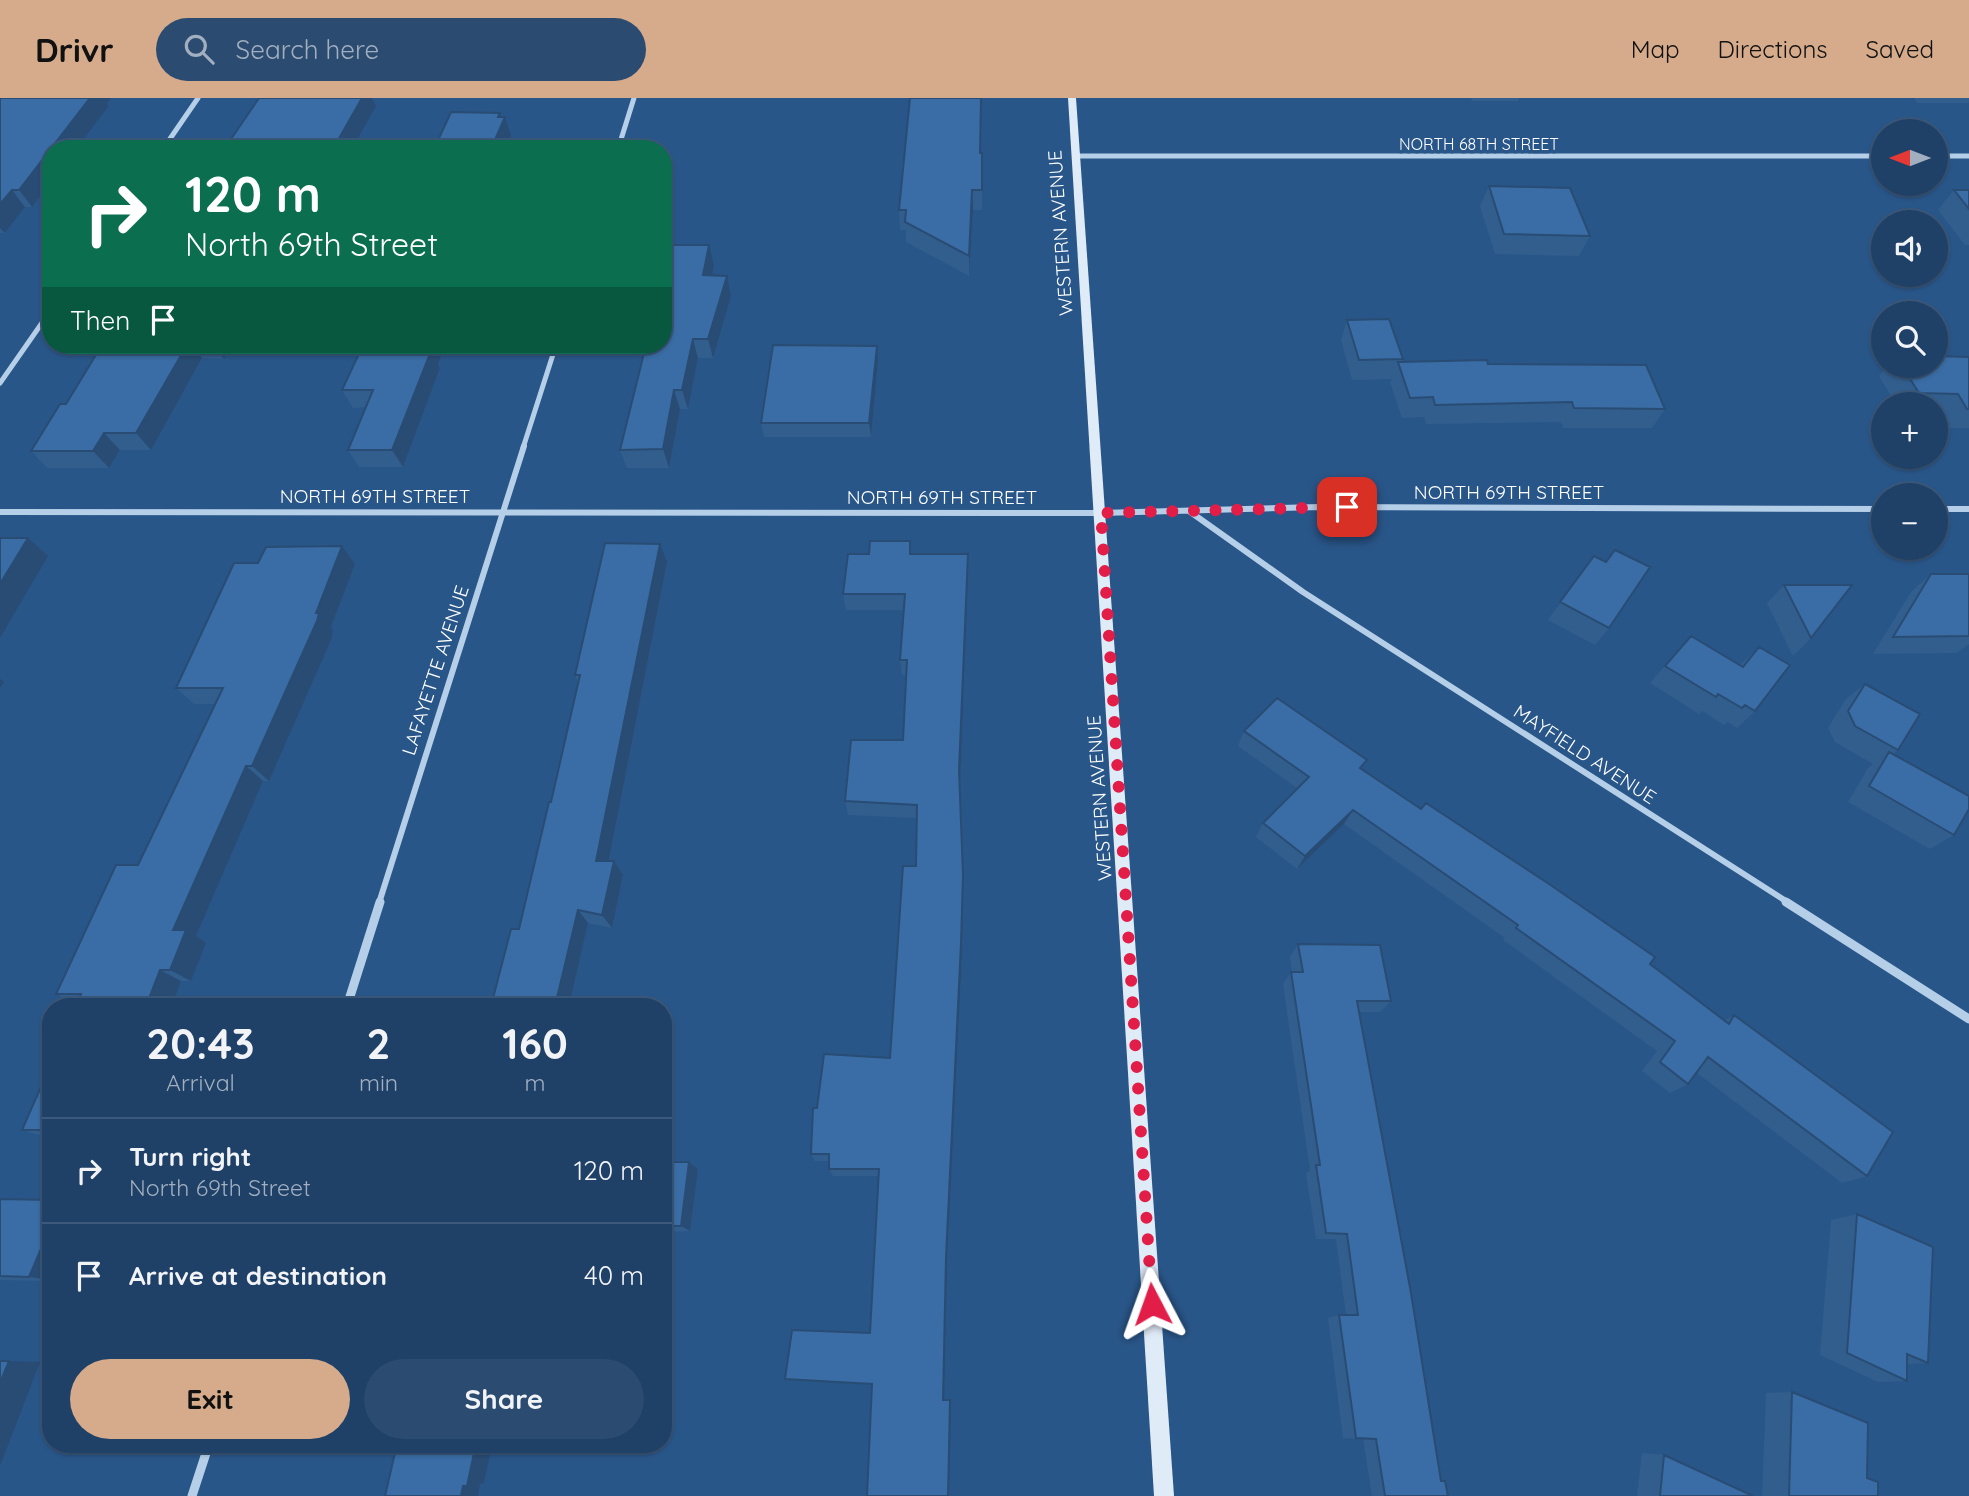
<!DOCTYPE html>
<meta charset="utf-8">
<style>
body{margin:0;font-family:Quicksand,sans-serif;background:#2c4b70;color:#f1f3f6;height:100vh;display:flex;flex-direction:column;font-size:26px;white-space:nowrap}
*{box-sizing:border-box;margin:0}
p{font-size:23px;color:#a1afc0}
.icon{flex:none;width:38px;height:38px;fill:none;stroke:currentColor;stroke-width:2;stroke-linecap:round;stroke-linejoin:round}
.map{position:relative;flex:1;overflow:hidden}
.drawer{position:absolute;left:42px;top:900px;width:630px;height:455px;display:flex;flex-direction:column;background:#1f4067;border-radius:28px;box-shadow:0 2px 5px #0004,0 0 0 2px #3c597b}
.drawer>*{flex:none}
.guide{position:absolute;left:42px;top:42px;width:630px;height:214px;border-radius:28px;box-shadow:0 2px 5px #0004,0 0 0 2px #3c597b;background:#0b6e4f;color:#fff;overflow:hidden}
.needle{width:46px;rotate:270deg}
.buttons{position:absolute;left:1871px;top:21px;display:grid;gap:14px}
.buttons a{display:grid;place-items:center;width:77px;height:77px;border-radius:50%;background:#1f4067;box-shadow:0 2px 5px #0004,0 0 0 2px #3c597b;font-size:35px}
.pin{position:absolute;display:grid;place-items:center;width:60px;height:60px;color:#fff;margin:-30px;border-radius:14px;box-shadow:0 4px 10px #0006}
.me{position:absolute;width:77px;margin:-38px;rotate:356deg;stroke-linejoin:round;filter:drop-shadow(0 0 5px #0008)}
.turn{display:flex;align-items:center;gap:24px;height:147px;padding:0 28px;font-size:32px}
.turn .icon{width:91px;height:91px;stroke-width:2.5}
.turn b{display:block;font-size:49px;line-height:60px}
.then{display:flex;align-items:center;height:66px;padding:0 28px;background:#0003;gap:14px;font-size:26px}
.eta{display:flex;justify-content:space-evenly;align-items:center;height:119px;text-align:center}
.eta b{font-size:42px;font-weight:800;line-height:49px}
.action{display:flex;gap:14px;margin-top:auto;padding:14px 28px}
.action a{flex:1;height:80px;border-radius:42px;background:#d6ab8b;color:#111;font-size:28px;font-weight:800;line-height:80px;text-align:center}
.action a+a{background:#2c4b70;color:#f1f3f6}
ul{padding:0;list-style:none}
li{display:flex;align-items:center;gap:21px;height:105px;padding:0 28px;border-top:2px solid #3c597b}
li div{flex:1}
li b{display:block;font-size:26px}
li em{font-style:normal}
header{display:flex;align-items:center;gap:42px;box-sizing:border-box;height:98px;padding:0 35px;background:#d6ab8b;color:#111}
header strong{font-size:33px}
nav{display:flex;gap:38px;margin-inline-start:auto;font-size:24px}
.search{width:490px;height:63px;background:#2c4b70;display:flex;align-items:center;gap:18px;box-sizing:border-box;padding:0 24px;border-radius:38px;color:#a1afc0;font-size:26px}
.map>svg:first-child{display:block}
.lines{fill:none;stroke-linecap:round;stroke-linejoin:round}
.street-far2{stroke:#b6cfe8;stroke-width:5}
.street-far1{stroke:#b6cfe8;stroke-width:6}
.street{stroke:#b6cfe8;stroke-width:9}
.secondary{fill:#e0ebf8;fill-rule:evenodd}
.wall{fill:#325e8e}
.shaded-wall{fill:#294c74}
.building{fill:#3a6da5;stroke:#294c74;stroke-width:2}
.route{stroke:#e11d48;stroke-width:12;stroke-dasharray:0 21.6}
.labels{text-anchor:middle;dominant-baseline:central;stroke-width:7;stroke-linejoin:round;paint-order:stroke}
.far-street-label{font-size:16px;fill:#fff;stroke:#295689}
.street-label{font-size:19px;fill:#fff;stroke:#295689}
</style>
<header>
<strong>Drivr</strong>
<div class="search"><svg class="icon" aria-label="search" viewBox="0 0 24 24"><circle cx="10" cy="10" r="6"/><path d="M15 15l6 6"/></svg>Search here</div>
<nav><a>Map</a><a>Directions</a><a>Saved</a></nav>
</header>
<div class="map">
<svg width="1969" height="1398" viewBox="0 0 1969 1398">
<rect width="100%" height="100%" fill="#295689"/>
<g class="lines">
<path class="street-far2" d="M163 51 198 0
M618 51 634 0
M1075 58H1883
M1936 58H1969
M0 285 51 212
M523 350 556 247"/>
<path class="street-far1" d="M1936 411H1969
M1189 413 1303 494 1789 805
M0 414 1101 415 1320 409 1883 411
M379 805 524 348"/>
<path class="street" d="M1786 804 1969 921
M347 908 380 804
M192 1398 209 1346"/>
<path class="secondary" d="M1068 0H1076L1174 1398H1154Z"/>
</g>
<path class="wall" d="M0 0H111L107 6 109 8 32 109H25L5 135H0Z
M1471 0H1519L1518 3H1472Z
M1914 0H1969V4L1968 5H1917Z
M980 55H982V112H973L969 178 906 144V132H900L899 112Z
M1489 88 1590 138 1579 158 1495 156 1480 108Z
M1954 92H1969V147H1965L1938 112Z
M714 167 711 178 731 198 713 260H698L688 311H680L669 370H627L620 352Z
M1347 222 1403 261 1402 264 1488 266 1665 311 1652 330H1563L1561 324 1426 326 1424 319 1402 320 1390 284 1392 281 1352 282 1341 242Z
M102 247H232L224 261 202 260 151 352H120L109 370H47L31 353 66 306Z
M363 247H445L438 266 440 270 403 369H359L348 352 366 309 353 310 342 292Z
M877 248 878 263 871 339H764L761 325Z
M1969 259V330H1948L1939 315H1936V306H1896L1879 278 1887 268H1936Z
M910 443 911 456H968V472L960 686 963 789 962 856 947 1163 944 1302 951 1303 949 1398 872 1287 785 1281 870 1235 879 1078H833L829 1071V1063H815L811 1056 817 1010 890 960 916 768 917 720 848 717 845 703 903 642 906 577H902L900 562 904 512H846L843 496 869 456Z
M342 448 355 466 331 529 333 532 332 540 269 683H263L196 838 206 845 191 883H181L172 908H76L77 906 56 896 138 767 215 606H194L176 590 258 465Z
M1594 458 1606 464 1609 530 1595 547 1548 522Z
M667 464 609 763H614L623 777 612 830 588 825 569 908H491L519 831 551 704 578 584 575 577Z
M1931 476H1969V546L1957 555 1873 556 1911 494Z
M1784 487 1811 540 1793 558 1767 505Z
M1691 538 1740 567 1759 549 1755 613 1737 630 1728 624 1724 627 1702 613 1699 616 1650 585Z
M1865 586 1898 652 1893 656 1954 737 1930 751 1848 704 1868 670 1873 666 1835 644 1828 630 1845 602Z
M1244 633 1362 671 1650 866 1724 923 1734 917 1867 1078 1842 1085 1697 975 1688 986 1670 995 1642 973 1657 953 1503 842 1505 840 1344 726 1297 771 1256 739 1263 725 1297 690 1238 648Z
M1298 846 1391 903 1380 914H1359L1441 1382 1445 1383 1448 1398H1372L1363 1341 1343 1340 1328 1220 1339 1217H1346L1336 1141H1316L1306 1075 1310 1072 1283 886 1291 874H1292L1290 859Z
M51 966V1040H49L22 1032Z
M663 1064H689L698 1071 690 1133 663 1134Z
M0 1101 51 1102V1183L0 1182Z
M1857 1116 1928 1265 1907 1266V1283L1878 1284 1820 1257 1831 1122Z
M1792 1294 1867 1380 1878 1398H1762L1766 1295Z
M1642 1355 1664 1357 1753 1398H1637Z"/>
<path class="shaded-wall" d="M90 0H111L107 6 109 8 76 51H51Z
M362 0H372L376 8 352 51H333Z
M500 15 503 24 505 19 511 37 506 51H491Z
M51 51V84L32 109 19 92Z
M12 92 25 109 5 135 0 130V106Z
M972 92 973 112 969 178V158Z
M709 147 714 167 708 197 703 177Z
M727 178 731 198 713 260 708 241Z
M693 241 698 260 688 311 682 292Z
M187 247H192L202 260 151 352 136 335Z
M214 247H232L224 261Z
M429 247H445L438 266 440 270 403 369 392 352Z
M877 248 878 263 871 339 869 325Z
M674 292 680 311 669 370 663 351Z
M104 335 120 352 109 370 93 353Z
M28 440 48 458 0 540V486Z
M660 446 667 464 606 777 596 763Z
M342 448 355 466 331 529 333 532 332 540 269 683 252 668 316 515Z
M968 456V472L960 686 963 789 962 856 947 1163 944 1303 943 1302 946 1159 959 672Z
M0 581 4 584 0 590Z
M246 668 263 683 196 838 206 845 191 883 170 872 173 832Z
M1353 712 1344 726 1297 771 1305 758Z
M614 763 623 777 612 830 602 817Z
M578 812 588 825 569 908H555Z
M160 872 181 883 172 908H146Z
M689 1064 698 1071 690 1133 681 1128Z
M51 1127V1182L29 1179Z
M9 1263 40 1264 0 1368V1285Z
M950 1302 951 1303 949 1398H948Z
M476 1346H492L484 1385 480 1386 478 1398H461Z"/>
<path class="building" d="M0 0H90L19 92H12L0 106Z
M259 0H362L333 51H231L234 47H227Z
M910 0H981L980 55H982V92H972L969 158 905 124 906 112H899Z
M451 14 500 15 498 19H505L491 51H434Z
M1489 88 1570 90 1590 138 1504 136Z
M1954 92H1969V111Z
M670 147H709L703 177 727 178 708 241H693L682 292H674L663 351 620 352 646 247H663V175Z
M1389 221 1403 261 1359 262 1347 222Z
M102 247H187L136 335H104L93 353H31L60 306H66Z
M363 247H429L427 253H431L392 352H348L373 292H342Z
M773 247 877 248 869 325H761Z
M1936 258 1969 259V311H1967L1958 296 1919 295 1902 268H1936Z
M1487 262 1488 266 1646 267 1665 311 1574 310 1572 304 1435 307 1433 299 1410 300 1398 264Z
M0 440H28L0 486Z
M870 443H910V456H968L959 672 963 777 961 845 946 1159 943 1302H950L948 1398H867L872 1286 785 1281 792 1232 870 1235 879 1071H829V1056H811L813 1010H817L824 956 890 960 903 768H916L917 707 845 703 851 642H903L907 562H900L905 496H843L848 456H869Z
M605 445 660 446 596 763H614L602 817 578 812 555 908H491L511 831H519L549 704H551L580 577H575Z
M342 448 316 515H319L317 523 252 668H246L173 832H186L170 872H160L146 908H76L81 896H56L116 767H138L223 590H176L234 465H258L266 449Z
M1615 452 1650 469 1609 530 1560 504 1594 458 1606 464Z
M1931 476H1969V538L1893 539Z
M1784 487H1852L1811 540Z
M1691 538 1743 569 1759 549 1790 567 1755 613 1745 607 1742 610 1718 596 1716 599 1665 568Z
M1865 586 1920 616 1898 652 1855 628 1848 613Z
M1277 600 1367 662 1360 670 1421 711 1426 705 1549 786 1655 859 1650 866 1729 926 1734 917 1893 1034 1867 1078 1708 959 1688 986 1660 964 1675 943 1516 830 1518 827 1353 712 1305 758 1263 725 1309 679 1244 633Z
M1889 654 1969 698V711L1954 737 1869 688Z
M1298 846 1380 847 1391 903H1357L1411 1195 1441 1383H1445L1448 1398H1385L1376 1341 1356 1340 1339 1217H1358L1347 1136 1326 1135 1316 1067H1320L1291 874H1303Z
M51 966V1032H22Z
M663 1064H689L681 1128H663Z
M0 1101 51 1102V1127L29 1179 0 1178Z
M1857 1116 1933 1149 1928 1265 1907 1256V1283L1847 1255Z
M0 1263H9L0 1285Z
M1792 1294 1868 1325 1867 1380 1878 1384V1398H1789Z
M397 1346H476L467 1388H463L461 1398H385Z
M1664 1357 1753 1398H1660Z"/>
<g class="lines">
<path class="route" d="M1152 1206 1101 415 1347 409"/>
</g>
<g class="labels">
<g class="far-street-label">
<text x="1479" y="46">NORTH 68TH STREET</text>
</g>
<g class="street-label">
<text transform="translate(1060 135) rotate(-94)">WESTERN AVENUE</text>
<text x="1509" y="394">NORTH 69TH STREET</text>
<text x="375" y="398">NORTH 69TH STREET</text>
<text x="942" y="399">NORTH 69TH STREET</text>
<text transform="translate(435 572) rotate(-72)">LAFAYETTE AVENUE</text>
<text transform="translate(1585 656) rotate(33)">MAYFIELD AVENUE</text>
<text transform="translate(1099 700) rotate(-94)">WESTERN AVENUE</text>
</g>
</g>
</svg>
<div class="buttons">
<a><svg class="needle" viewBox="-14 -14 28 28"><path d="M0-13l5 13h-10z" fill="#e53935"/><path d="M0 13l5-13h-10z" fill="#a1afc0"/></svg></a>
<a><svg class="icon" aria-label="sound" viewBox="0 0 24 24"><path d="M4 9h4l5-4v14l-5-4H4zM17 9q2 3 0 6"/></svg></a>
<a><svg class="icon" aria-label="search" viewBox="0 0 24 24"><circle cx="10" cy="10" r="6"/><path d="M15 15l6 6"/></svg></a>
<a>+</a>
<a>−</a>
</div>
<div class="pin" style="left:1347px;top:409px;background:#d93025"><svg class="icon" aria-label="arrive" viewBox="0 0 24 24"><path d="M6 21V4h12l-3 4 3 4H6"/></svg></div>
<svg class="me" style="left:1152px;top:1206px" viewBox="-20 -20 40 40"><path d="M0-17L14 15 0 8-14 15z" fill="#e11d48" stroke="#fff" stroke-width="4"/></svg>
<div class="guide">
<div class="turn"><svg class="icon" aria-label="right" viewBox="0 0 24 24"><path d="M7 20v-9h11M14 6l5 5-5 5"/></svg><div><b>120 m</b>North 69th Street</div></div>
<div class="then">Then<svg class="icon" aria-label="arrive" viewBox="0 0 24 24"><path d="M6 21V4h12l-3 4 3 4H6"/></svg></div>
</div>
<section class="drawer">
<div class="eta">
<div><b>20:43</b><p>Arrival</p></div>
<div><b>2</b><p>min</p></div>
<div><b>160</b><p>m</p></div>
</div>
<ul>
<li><svg class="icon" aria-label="right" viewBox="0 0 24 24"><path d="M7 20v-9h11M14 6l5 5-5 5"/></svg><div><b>Turn right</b><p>North 69th Street</p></div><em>120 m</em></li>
<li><svg class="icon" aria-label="arrive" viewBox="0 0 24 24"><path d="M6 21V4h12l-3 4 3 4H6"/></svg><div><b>Arrive at destination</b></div><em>40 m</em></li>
</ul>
<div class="action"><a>Exit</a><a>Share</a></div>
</section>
</div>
